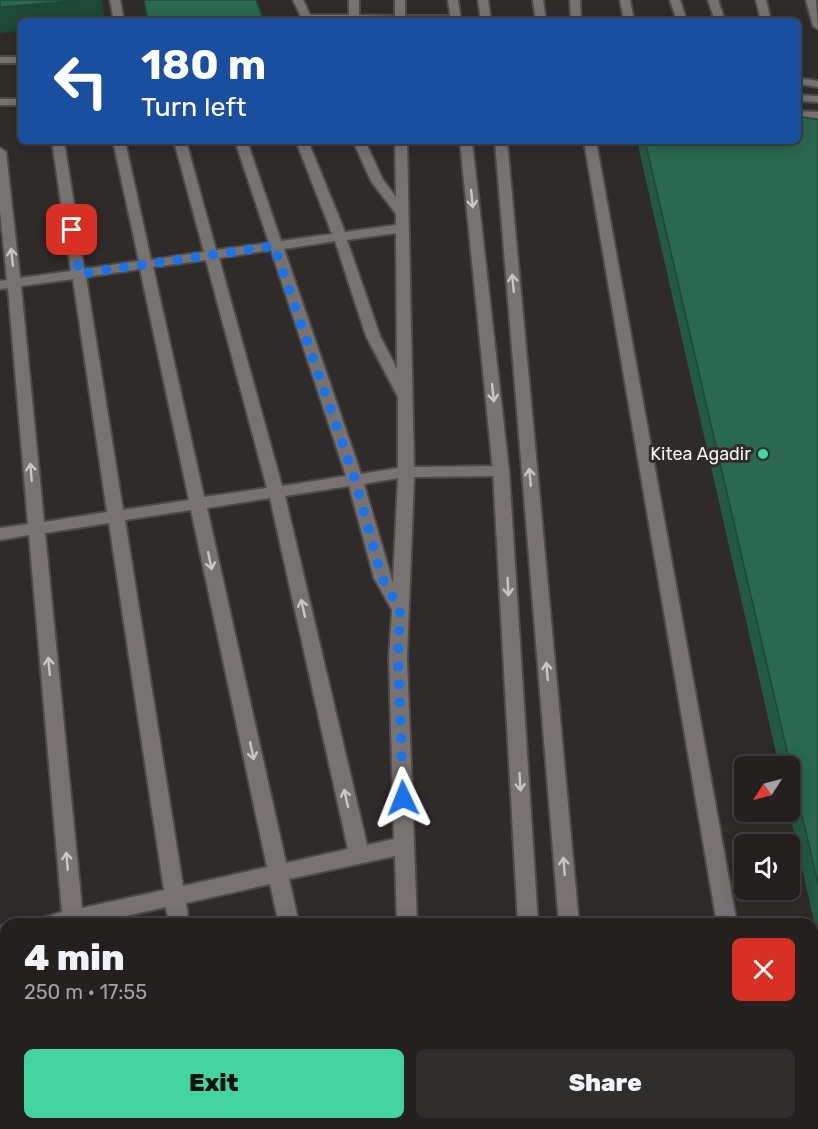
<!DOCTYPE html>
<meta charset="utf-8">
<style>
body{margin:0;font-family:Rubik,sans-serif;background:#302d2d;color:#f1f3f6;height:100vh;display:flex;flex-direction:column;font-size:22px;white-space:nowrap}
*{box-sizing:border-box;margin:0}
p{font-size:20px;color:#a3a3a5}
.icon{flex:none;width:33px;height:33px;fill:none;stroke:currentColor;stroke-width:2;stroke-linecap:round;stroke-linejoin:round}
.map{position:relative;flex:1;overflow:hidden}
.sheet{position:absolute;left:0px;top:918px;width:819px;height:212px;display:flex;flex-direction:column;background:#242020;border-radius:18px 18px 0 0;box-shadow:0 3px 15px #0003,0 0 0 2px #413e3e}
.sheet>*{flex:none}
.banner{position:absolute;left:18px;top:18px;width:783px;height:126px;border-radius:9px;box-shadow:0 3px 15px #0003,0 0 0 2px #413e3e;background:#1a4fa0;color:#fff;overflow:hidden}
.needle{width:39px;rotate:234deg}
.buttons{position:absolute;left:734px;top:756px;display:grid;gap:12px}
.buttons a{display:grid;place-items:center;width:66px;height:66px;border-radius:9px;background:#242020;box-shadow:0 3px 15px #0003,0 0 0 2px #413e3e;font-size:30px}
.pin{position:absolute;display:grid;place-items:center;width:51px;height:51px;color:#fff;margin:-26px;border-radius:12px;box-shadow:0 3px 9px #0006}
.me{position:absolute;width:66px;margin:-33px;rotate:358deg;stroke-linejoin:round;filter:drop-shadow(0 0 4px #0008)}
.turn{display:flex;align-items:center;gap:21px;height:126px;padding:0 24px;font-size:27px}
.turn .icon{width:78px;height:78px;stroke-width:2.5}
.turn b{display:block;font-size:42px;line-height:51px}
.round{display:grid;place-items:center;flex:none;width:63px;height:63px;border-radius:9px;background:#302d2d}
.head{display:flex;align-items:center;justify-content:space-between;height:102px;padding:0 24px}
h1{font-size:36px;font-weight:800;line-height:45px}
.action{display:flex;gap:12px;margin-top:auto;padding:12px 24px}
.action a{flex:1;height:69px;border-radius:9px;background:#44d49f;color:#111;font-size:24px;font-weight:800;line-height:69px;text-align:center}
.action a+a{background:#302d2d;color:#f1f3f6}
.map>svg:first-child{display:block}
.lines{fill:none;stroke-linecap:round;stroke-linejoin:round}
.service-casing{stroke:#4d4a49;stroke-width:4}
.minor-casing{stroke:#4d4a49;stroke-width:4}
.service{fill:#787372;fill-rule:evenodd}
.minor{fill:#787372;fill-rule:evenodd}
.wall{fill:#245944}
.shaded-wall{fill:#1d4937}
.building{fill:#2a684f;stroke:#1d4937;stroke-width:1.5}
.oneway{stroke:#cac6c5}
.route{stroke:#1a73e8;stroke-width:10;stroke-dasharray:0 18}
.poi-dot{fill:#44d49f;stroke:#302b2b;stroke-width:2}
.labels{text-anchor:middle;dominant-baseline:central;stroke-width:6;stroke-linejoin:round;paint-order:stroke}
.poi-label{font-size:18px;fill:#f6f3f2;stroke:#302b2b;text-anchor:end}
</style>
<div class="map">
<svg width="818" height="1129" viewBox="0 0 818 1129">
<rect width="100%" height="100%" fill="#302b2b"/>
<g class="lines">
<g class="service-casing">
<path id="service" d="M110 0H120L124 21H114Z
M293 0H303L310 15H349V0H359V15L395 16V0H405V16H455L460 19 303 21Z
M533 0H543L546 21H536Z
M570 0H580L581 21H571Z
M620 0H630L634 21H624Z
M670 0H680L687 21H677Z
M708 0H718L725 21H715Z
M756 0H766L771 21H761Z
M806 0H816L818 29 813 26Z
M0 57H21V63H0Z
M798 78 818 81V87L798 84Z
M0 99H21V105H0Z
M52 141H64L84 269 139 261 113 141H125L151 260 204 252 174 141H186L216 250 269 243 235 141H247L281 241 332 234 296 141H308L345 232 396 225V214L371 181 353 141H365L383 180 396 197 395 141H407L414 467 501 466 509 471 501 476 414 477 407 658 417 924H397L395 856 289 879 299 924H279L270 884 186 903 189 924H169L166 907 90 924H40L43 918 62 912 29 535 0 540V528L28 524 8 288 0 289V281L7 280 0 211V148L6 152 20 278 71 271ZM396 233 397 369 380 336 347 240ZM335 241 366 336 398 397V468L361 474 284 249ZM271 250 346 476 282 486 219 258ZM206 260 267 488 204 497 153 267ZM140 269 189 500 123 510 86 277ZM73 279 107 512 44 522 21 286ZM398 478 393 583 364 484ZM349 486 374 578 392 610 389 658 394 839 367 845 285 496ZM270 498 348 849 286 863 207 508ZM191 510 267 867 183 886 125 520ZM109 523 164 890 82 908 45 533Z
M6 925V943L0 944V926Z
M83 1124H105V1129H83Z
M199 1124H221V1129H199Z
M320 1124H342L343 1129H321Z
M395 1124H417V1129H395Z"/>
</g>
<g class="minor-casing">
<path id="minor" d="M448 0H458L461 21H451Z
M478 0H488L491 21H481Z
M798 95 818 96V102L798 101Z
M798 111 818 112V118L798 117Z
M460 141H472L509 471 538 924H518L493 471Z
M495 141H507L579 924H559Z
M584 141H596L737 924H717Z
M528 1124H550V1129H528Z
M575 1124H597L598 1129H576Z
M750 1124H772L773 1129H751Z"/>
</g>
<use href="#service" class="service"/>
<use href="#minor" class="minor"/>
</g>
<path class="wall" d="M818 120V939L789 811V766H779L637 141H798Z"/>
<path class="shaded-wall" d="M83 0H102L105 21H21V31L0 33V7Z"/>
<path class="building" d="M0 0H83L0 7Z
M144 0H256L264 21H148Z
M798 116 818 120V884L645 141H798Z"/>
<defs><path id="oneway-shaft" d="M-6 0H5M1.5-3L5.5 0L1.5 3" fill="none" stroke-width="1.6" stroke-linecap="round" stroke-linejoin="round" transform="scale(1.5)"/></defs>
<g class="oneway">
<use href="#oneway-shaft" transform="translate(472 199) rotate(84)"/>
<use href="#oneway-shaft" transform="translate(12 257) rotate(-96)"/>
<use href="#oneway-shaft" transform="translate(513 283) rotate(-95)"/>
<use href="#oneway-shaft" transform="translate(493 393) rotate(84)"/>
<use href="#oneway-shaft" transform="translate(31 472) rotate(-95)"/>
<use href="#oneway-shaft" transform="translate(530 477) rotate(-95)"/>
<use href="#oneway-shaft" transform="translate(210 561) rotate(78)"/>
<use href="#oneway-shaft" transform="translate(508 587) rotate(87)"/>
<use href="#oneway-shaft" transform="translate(303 608) rotate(-103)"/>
<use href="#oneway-shaft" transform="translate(49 666) rotate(-95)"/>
<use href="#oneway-shaft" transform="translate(547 671) rotate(-95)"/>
<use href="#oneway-shaft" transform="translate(252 751) rotate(78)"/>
<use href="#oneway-shaft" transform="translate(520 782) rotate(87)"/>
<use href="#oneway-shaft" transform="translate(346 798) rotate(-103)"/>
<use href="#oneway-shaft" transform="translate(67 861) rotate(-95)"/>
<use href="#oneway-shaft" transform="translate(564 866) rotate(-95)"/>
</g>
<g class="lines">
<path class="route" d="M72 230 79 274 274 246 355 480 382 578 400 610 398 658 403 798"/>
</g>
<circle class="poi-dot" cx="763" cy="454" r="6"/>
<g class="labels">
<g class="poi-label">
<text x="751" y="454">Kitea Agadir</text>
</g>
</g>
</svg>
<div class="buttons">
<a><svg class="needle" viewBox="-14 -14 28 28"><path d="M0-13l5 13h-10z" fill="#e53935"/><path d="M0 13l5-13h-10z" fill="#a3a3a5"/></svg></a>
<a><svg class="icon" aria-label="sound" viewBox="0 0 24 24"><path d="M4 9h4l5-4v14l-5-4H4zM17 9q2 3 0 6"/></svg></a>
</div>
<div class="pin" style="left:72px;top:230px;background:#d93025"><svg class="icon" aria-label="arrive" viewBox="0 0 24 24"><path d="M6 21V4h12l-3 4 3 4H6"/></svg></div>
<svg class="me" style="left:403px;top:798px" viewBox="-20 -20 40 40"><path d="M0-17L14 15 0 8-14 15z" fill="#1a73e8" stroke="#fff" stroke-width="4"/></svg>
<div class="banner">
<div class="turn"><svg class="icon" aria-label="left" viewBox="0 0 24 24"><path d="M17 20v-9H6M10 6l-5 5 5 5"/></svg><div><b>180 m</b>Turn left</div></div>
</div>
<section class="sheet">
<div class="head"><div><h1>4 min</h1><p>250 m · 17:55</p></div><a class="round" style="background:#d93025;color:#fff"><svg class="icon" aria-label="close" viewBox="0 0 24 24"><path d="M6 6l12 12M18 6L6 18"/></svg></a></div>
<div class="action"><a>Exit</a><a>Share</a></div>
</section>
</div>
